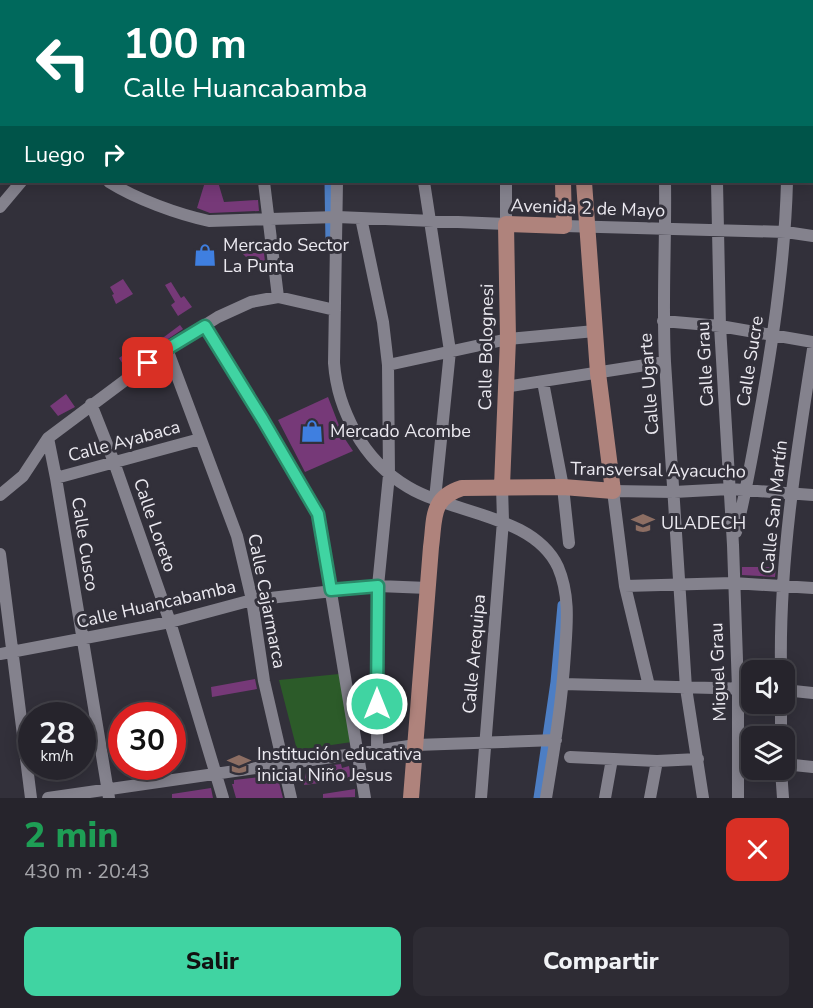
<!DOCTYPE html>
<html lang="es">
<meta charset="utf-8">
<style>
body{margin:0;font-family:"Nunito Sans",sans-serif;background:#2e2c34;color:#f1f3f6;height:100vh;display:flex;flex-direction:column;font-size:22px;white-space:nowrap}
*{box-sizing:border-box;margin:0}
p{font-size:20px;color:#a4a4a9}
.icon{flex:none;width:33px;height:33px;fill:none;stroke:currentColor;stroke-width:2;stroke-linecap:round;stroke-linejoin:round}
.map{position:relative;height:798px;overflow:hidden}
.drawer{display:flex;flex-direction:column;background:#26242c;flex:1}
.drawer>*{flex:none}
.top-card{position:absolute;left:0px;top:0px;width:813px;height:183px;box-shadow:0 3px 15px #0003,0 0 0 2px #424148;background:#00695c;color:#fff;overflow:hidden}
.buttons{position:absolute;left:741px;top:660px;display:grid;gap:12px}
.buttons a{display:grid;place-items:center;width:54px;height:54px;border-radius:12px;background:#26242c;box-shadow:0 3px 15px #0003,0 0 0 2px #424148;font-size:30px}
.speed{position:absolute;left:18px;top:702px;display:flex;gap:12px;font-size:30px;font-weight:700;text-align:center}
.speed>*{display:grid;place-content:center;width:78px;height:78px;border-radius:50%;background:#26242c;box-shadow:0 3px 15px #0003,0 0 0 2px #424148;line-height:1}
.speed small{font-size:15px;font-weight:400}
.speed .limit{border:9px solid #d22;background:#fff;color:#111}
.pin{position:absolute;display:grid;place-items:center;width:51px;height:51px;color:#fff;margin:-26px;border-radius:12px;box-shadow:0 3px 9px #0006}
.me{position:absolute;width:66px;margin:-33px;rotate:0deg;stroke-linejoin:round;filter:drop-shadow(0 0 4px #0008)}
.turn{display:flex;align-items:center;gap:21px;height:126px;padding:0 24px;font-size:27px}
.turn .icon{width:78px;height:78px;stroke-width:2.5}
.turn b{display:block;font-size:42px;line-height:51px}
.then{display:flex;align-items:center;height:57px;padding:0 24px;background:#0003;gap:12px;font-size:22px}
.round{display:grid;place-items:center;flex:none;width:63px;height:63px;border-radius:12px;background:#2e2c34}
.overview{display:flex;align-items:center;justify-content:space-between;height:102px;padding:0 24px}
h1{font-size:36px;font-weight:800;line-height:45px;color:#1e9e55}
.button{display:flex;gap:12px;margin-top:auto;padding:12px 24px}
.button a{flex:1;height:69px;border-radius:12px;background:#40d4a2;color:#111;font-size:24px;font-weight:800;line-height:69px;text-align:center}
.button a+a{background:#2e2c34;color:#f1f3f6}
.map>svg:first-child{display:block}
.green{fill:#2c5b29}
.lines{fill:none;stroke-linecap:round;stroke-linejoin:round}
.canal{stroke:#4d7ec4;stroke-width:9}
.building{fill:#763978}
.minor{stroke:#84828d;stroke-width:12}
.major{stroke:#af837c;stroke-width:16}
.route-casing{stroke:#2a8a69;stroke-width:15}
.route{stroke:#40d4a2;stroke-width:10}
.labels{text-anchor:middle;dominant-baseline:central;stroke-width:6;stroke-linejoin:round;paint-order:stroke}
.street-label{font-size:18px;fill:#ebe9f0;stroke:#32303a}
.poi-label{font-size:18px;fill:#ebe9f0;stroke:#32303a;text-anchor:start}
</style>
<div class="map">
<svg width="813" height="798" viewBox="0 0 813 798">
<rect width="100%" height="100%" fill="#32303a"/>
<path class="green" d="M339 674 352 742 297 750 279 680Z"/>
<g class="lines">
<path class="canal" d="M327 0V2
M329 182 330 245
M538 798 555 682 562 605"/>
</g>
<path class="building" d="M205 182H218L224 202 258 200 259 211 210 213 197 208Z
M242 253H264L265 262H251Z
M123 279 133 294 116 304 112 295 114 294 110 287Z
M171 282 181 298 184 296 192 307 178 316 171 305 175 302 165 285Z
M180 325 183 329 150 351 148 349Z
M128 352 132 359 129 361 132 365 126 369 119 358Z
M66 394 75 407 58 416 50 406Z
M328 397 343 436 353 451 305 472 278 420Z
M742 567H776L775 577 742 575Z
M255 679 257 689 212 697 211 687Z
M341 764 342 768 349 766 352 779 304 785 306 773 319 772 325 766Z
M277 775 283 798H236L232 784H234V780Z
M211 788 213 798H172V794Z
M355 789V797L323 798V794Z"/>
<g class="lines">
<path class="minor" d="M49 0V2
M109 0V2
M166 0V2
M239 0V2
M280 0V2
M337 0V2
M400 0V2
M298 2 299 0
M530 2 539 0
M660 2V0
M718 2V0
M806 2V0
M0 85 2 86
M812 102 813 103
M0 106 2 107
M109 182C136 199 177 214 209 221L337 217 506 224V182
M264 182 278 297
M337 182 334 363C336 389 343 409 355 432 368 455 386 474 408 487 453 514 534 515 558 567 570 595 567 624 565 653 562 702 554 750 546 798
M424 182 450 351 435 499
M665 182C666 242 662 302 665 362L686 688 703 798
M717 182 720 326 733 545 738 689V798
M0 207 21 182
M361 218 383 322 388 365 389 475 378 586 377 751
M564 226 786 232 813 236
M663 321 720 326 813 342
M205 326 263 420 318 514 365 798
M167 349 237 536 252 600 264 681 291 798
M388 365 508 339 595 331
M543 382 563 487 569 543
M505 387 665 362
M91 404 114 462 170 622 223 798
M48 438 56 478 109 798
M56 478 200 439
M0 495 23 476 48 438 167 349 218 317 251 302 278 297 335 310
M736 532C747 489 754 445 762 401 775 328 785 256 787 182
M0 554 31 798
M625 586 733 583 813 588
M0 654 170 622 252 600 378 586 428 588
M781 670C779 562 796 456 813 349
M563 684 752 689
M649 686 625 586 613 491 674 492 730 489 813 495
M784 690 813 693
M781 736V704
M570 757 657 761 698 759
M784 764 813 767
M781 770 783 798
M48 798 416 745 556 740
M481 798 503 521 502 486
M605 798 612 759
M650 798 657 761"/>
<path class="major" d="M550 0V2
M566 0V2
M502 486 508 339 506 224 564 226 563 182
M411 798 431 547C435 519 430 498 462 488L563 487 613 491 598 373 584 182"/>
</g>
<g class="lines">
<g class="route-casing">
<path id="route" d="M148 363 167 349 205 326 263 420 318 514 331 590 378 586 377 704"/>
</g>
<use href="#route" class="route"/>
</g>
<defs>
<g id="shop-bare" transform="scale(1.8)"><path d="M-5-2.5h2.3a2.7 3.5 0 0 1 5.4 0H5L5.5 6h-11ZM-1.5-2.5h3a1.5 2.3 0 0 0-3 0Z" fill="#3f7fe0" stroke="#32303a" stroke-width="2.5" paint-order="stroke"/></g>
<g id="university-bare" transform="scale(1.8)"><path d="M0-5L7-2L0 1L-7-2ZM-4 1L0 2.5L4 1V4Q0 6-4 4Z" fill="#8d6e63" stroke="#32303a" stroke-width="2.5" paint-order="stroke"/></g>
<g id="school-bare" transform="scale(1.8)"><path d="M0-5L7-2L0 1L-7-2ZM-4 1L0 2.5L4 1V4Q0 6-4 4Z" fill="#8d6e63" stroke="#32303a" stroke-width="2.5" paint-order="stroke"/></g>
</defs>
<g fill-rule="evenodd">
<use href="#shop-bare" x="205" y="255"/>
<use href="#shop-bare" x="312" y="431"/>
<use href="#university-bare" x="643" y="523"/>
<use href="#school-bare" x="239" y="764"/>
</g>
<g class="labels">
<g class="street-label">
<text transform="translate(588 208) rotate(2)">Avenida 2 de Mayo</text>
<text transform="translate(486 347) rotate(-89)">Calle Bolognesi</text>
<text transform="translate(750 361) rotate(-81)">Calle Sucre</text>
<text transform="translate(705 364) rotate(-93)">Calle Grau</text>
<text transform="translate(649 384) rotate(-94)">Calle Ugarte</text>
<text transform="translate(124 441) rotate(-15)">Calle Ayabaca</text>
<text transform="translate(658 470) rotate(1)">Transversal Ayacucho</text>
<text transform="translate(774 507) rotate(-84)">Calle San Martín</text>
<text transform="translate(155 525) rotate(71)">Calle Loreto</text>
<text transform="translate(85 544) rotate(81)">Calle Cusco</text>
<text transform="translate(267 601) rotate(79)">Calle Cajarmarca</text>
<text transform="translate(156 604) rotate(-13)">Calle Huancabamba</text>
<text transform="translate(474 654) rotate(-85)">Calle Arequipa</text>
<text transform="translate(718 672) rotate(-92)">Miguel Grau</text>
</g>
<g class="poi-label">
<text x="223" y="245">Mercado Sector<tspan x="223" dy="21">La Punta</tspan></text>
<text x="330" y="431">Mercado Acombe</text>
<text x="661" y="523">ULADECH</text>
<text x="257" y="754">Institución educativa<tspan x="257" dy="21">inicial Niño Jesus</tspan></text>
</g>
</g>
</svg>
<div class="buttons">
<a><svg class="icon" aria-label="sound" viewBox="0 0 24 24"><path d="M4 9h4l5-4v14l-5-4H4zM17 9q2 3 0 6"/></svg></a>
<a><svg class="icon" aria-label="layers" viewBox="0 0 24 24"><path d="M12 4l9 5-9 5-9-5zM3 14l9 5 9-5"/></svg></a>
</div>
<div class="speed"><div>28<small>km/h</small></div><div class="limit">30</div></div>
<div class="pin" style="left:148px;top:363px;background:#d93025"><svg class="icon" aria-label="arrive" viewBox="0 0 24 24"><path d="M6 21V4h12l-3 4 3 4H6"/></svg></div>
<svg class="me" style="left:377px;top:704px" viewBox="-20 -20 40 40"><circle r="17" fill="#40d4a2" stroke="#fff" stroke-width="3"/><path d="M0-11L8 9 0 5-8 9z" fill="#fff"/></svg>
<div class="top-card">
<div class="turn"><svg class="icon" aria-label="left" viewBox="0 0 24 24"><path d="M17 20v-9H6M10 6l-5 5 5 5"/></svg><div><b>100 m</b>Calle Huancabamba</div></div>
<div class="then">Luego<svg class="icon" aria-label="right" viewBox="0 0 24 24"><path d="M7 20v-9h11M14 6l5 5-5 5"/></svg></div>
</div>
</div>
<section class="drawer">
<div class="overview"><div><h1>2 min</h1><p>430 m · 20:43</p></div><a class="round" style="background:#d93025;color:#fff"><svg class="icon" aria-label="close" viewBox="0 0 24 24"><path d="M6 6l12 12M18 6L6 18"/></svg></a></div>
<div class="button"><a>Salir</a><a>Compartir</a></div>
</section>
